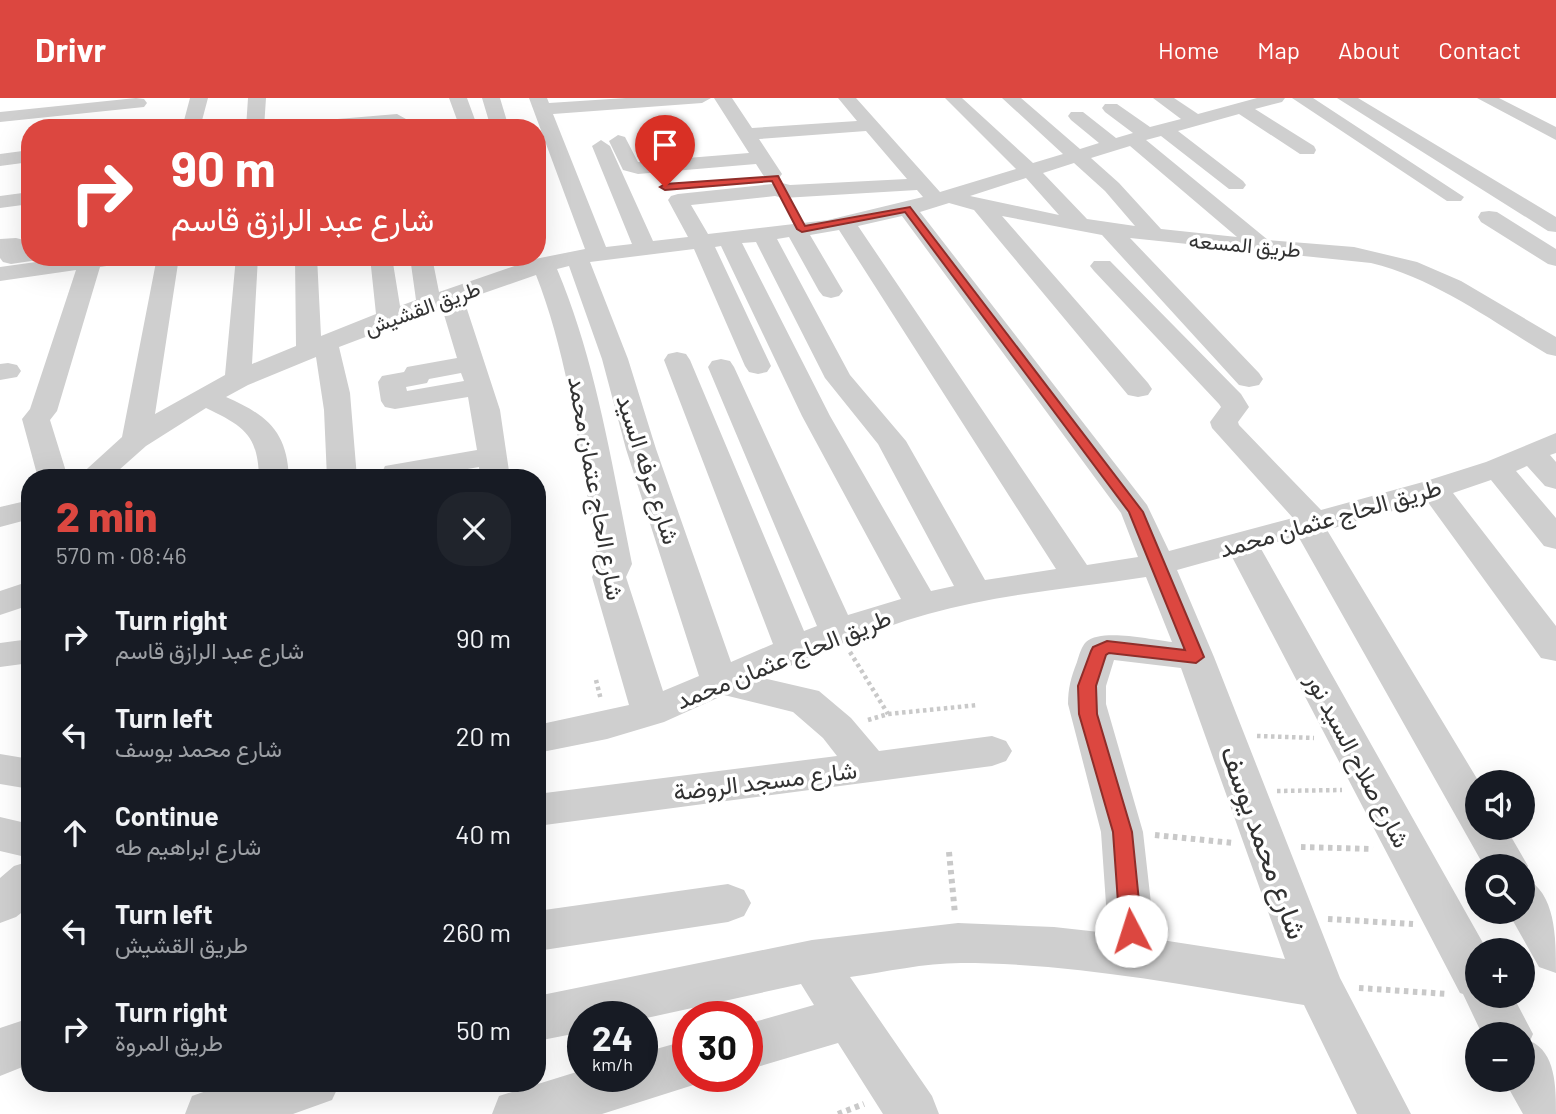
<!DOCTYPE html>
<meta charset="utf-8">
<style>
body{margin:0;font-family:Barlow,Vazirmatn,sans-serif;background:#20242c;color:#f1f3f6;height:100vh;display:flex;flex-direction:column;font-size:26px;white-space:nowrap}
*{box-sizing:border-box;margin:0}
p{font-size:23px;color:#9ea1a6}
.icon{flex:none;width:38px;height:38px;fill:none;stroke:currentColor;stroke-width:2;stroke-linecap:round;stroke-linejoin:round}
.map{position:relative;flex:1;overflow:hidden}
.drawer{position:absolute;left:21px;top:371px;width:525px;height:623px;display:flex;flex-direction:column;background:#171b24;border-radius:28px;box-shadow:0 7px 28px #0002}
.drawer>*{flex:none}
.guide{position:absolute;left:21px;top:21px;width:525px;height:147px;border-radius:28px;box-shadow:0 7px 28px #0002;background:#dc4740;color:#fff;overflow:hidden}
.controls{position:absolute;left:1465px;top:672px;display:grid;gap:14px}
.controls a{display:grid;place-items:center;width:70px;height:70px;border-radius:50%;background:#171b24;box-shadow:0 7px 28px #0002;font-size:35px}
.speed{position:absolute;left:567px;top:903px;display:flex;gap:14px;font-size:35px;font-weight:700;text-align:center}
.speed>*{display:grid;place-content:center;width:91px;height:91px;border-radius:50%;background:#171b24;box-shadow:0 7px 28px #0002;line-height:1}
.speed small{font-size:18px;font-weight:400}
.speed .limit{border:10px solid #d22;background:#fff;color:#111}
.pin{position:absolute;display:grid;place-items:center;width:60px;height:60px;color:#fff;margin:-72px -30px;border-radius:50% 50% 50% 0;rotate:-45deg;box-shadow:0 0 7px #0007}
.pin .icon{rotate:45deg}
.me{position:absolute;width:77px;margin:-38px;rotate:355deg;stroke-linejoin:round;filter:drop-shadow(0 0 5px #0008)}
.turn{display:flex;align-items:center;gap:24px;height:147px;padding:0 35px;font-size:32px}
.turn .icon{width:91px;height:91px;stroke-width:2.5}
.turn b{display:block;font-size:49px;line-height:60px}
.round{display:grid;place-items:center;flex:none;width:74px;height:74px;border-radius:28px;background:#20242c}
.overview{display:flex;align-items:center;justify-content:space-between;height:119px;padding:0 35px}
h1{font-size:42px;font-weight:800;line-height:52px;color:#dc4740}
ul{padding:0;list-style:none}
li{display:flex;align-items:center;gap:21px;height:98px;padding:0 35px}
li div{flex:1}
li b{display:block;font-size:26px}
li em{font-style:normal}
header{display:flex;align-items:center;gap:42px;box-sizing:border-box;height:98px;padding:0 35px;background:#dc4740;color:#fff}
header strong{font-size:33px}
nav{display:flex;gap:38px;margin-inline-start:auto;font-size:24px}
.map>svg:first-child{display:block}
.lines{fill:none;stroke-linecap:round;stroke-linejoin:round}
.path-far1{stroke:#c9c9c9;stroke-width:4.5;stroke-dasharray:3.5 3.5;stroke-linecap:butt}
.path{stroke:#c9c9c9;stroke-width:6;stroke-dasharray:4.5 4.5;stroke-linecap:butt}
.minor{fill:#cfcfcf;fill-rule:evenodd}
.route{fill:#dc4740;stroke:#8f2e2a;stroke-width:2}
.labels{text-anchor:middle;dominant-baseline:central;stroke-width:7;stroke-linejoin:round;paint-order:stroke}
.far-street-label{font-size:21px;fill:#323232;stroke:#fff}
.street-label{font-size:24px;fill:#323232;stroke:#fff}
.near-street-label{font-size:28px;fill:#323232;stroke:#fff}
</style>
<header>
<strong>Drivr</strong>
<nav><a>Home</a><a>Map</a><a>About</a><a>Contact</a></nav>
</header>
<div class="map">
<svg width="1556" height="1016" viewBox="0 0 1556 1016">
<rect width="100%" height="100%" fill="#fff"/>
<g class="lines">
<path class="path-far1" d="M850 554 888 616
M596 582 601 602
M868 622 888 616 978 607
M1257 638 1314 640
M1277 693 1342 692"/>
<path class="path" d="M1155 737 1233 745
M1301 749 1373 751
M949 754 955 816
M1328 821 1413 826
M1359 890 1448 896
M838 1016 864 1006"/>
<path class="minor" d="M136 0 144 1 147 5 144 9 0 24V14Z
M190 0H208L200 30H182Z
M248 0H266L264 30H246Z
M449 0H467L478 30H460Z
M482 0H500L509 30H491Z
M529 0H547L549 5 626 0H711L702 5 553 16 606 149 632 146 592 48 601 42 610 48 653 143 688 139 668 102 671 98 678 96 782 85 790 87 907 81 866 33 759 41 782 76 779 80H765L756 66 638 76 623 72 609 43 618 37 625 39 638 64 749 55 714 0H732L752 30 857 23 838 0H856L940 94 1016 71 945 0H962L1033 65 1063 56 1002 0H1021L1080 51 1099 45 1071 22 1068 18 1071 14H1083L1116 40 1133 35 1105 14 1102 10 1105 6H1117L1150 29 1181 21 1153 0H1174L1198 16 1257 0H1285L1282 4 1255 11 1314 48 1316 52 1314 56H1300L1239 16 1178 33 1243 83 1246 87 1243 91H1229L1161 38 1146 42 1268 142 1354 149 1417 164 1461 183 1556 239V258L1547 256C1490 222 1436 181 1371 165L1130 140 1259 275 1263 281 1259 287 1249 289 1239 287 1102 137 1002 118 1148 285 1152 291 1148 297 1138 299 1128 297 974 112 949 105 920 114 1147 407 1169 453 1293 420 1212 330 1210 324 1221 309 1219 306 1094 173 1090 168 1094 163H1110L1241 296 1249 309 1238 324 1239 327 1321 412 1423 384 1486 364 1556 335V355L1550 357 1556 364V391L1545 388 1527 368 1516 373 1556 420V451L1544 448 1491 382 1453 395 1556 528V563L1541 560 1427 403 1327 432 1479 684 1477 730H1506L1528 768 1523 779C1556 793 1556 839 1556 875L1539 869 1508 814H1522V768H1484L1298 438 1260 449 1487 852H1477V898H1513L1533 936 1530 943C1556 954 1556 990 1556 1016H1523L1504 982H1522V936H1482L1463 896 1460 895 1231 457 1177 472 1214 559 1340 880 1411 1016H1357L1304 907C1190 888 1076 865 961 865 924 865 886 874 850 879L932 998 939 1016H883L838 945 747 972V926L814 907 801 886 642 921 583 919V934L537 943V898L812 842 958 825 1054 829 1108 835 1101 734 1068 606C1068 590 1071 579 1077 564 1079 558 1081 549 1086 544 1102 530 1151 542 1172 544L1146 479C1074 490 999 496 928 516 871 532 817 556 763 580L819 593 851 620 879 653 992 638 1006 643 1012 653 1006 663 992 668 537 728V696L837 658 823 640 793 614 724 597 664 624 607 641 537 655V627L629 607 592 479 598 466C583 373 570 263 536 177L464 202 500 312 510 380H480L479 369 416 380H379L385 368 477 352 468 299 395 311 385 309 381 303 378 284 382 278 404 274 407 269 457 260 442 210 339 249 350 295 357 380H327L324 312 316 259 248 287 226 299C267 317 287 333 289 380H259C258 336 243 328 206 310L146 348 110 380H77L122 339 157 159H179L155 316 225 277 236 159H258L252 266 296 248 295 159H317L321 238 376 216 370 159H392L400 208 416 202 410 159H432L439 194 535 161 585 151ZM1130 48 1237 139 1161 131 1119 85 1091 60ZM1074 65 1105 93 1135 128 1087 121 1043 75ZM1026 80 1059 117 970 98ZM917 92 923 99 828 122 708 136 691 107 775 98 783 100ZM902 118 1121 415 1138 459 1087 467 858 128ZM839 132 1056 471 985 482 906 343 850 277 777 141 789 139 819 193 823 198 831 200 839 198 843 193 810 137ZM756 144 825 280 878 346 954 488 931 493 830 318 742 145ZM721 148 802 318 901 501 848 517 734 269 730 263 721 261 712 263 708 269 817 528 804 533 690 262 686 256 677 254 668 256 664 262 773 546 731 564 656 351 628 261 590 164 694 151 745 268 749 274 758 276 767 274 771 268 715 149ZM569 168 602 261 626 351 699 578 663 593 626 479 632 466C612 367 596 263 557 171ZM461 275 464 283 407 293 406 289 427 285 429 281ZM1114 562 1181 570 1285 861 1155 841 1143 734 1106 606V588Z
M1292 0H1313L1464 99 1461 103H1447Z
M1337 0H1358L1556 119V134L1548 133Z
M1477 0H1499L1556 29V42Z
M397 16 406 21 403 25 357 30H281L290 25Z
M30 52V64L0 68V56Z
M30 94V106L0 110V98Z
M1489 113 1497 114 1556 151V168L1548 166 1481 124 1478 119 1481 114Z
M16 140 24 142 27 147 26 151 30 150V159H40L38 162 11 166 3 164 0 160V141Z
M72 159H135L132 164 100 169 57 313 50 322 68 380H38L22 321 30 311 76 172 0 183V169Z
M8 265 17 267 21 273 17 279 0 282V266Z
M30 402V421L0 429V409Z
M30 483V507L0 517V493Z
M30 541V565L0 569V545Z
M0 656 30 661V691L0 686Z
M0 719 30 726V760L0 753Z
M30 763V808L16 819 0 825V780L14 768Z
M728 786 744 792 751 805 744 818 728 824 537 853V813Z
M30 920V966L0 978V930Z
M688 942V978H708L706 983 602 1016H492L499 998 583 972V978H642V955Z
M229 985H340L332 1002 293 1016H185L192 998Z"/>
</g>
<path class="route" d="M778 78 805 128 910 109 1143 414 1204 559 1196 565 1109 555 1106 557 1096 588 1097 616 1132 734 1142 833 1138 839 1131 842 1124 839 1120 833 1113 734 1079 616 1078 588 1091 553 1093 549 1107 543 1185 552 1129 414 905 114 802 134 797 131 772 83 665 92 660 89 665 86Z"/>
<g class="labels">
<g class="far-street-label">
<text transform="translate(1245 146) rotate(5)">طريق المسعه</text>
<text transform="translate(422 209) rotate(-20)">طريق القشيش</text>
</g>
<g class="street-label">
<text transform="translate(649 371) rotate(72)">شارع عرفه السيد</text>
<text transform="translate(597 390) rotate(80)">شارع الحاج عتمان محمد</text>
<text transform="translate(1330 419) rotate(-16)">طريق الحاج عثمان محمد</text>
<text transform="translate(783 560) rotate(-22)">طريق الحاج عثمان محمد</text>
<text transform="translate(1359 662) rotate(62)">شارع صلاح السيد نور</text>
<text transform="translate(765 682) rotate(-7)">شارع مسجد الروضة</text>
</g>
<g class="near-street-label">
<text transform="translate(1265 744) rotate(70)">شارع محمد يوسف</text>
</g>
</g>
</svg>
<div class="controls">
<a><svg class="icon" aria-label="sound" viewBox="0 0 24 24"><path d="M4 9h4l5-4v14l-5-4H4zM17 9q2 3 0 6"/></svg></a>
<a><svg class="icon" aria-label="search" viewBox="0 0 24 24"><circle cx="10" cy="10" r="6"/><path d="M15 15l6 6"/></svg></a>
<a>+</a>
<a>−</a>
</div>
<div class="speed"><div>24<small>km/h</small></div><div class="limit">30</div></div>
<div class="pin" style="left:665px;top:89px;background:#d93025"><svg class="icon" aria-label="arrive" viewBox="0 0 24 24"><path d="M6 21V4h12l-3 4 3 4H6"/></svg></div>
<svg class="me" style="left:1131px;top:833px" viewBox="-20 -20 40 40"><circle r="19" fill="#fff"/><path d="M0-13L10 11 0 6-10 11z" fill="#dc4740"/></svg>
<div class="guide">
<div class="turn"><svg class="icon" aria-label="right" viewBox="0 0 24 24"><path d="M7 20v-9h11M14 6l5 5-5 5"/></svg><div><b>90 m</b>شارع عبد الرازق قاسم</div></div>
</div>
<section class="drawer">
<div class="overview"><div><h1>2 min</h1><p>570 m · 08:46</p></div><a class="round"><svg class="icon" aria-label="close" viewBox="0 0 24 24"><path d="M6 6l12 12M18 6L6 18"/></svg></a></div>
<ul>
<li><svg class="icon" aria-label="right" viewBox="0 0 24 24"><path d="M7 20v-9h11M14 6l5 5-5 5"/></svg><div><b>Turn right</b><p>شارع عبد الرازق قاسم</p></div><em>90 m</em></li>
<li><svg class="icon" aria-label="left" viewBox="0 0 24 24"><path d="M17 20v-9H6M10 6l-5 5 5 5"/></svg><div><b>Turn left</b><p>شارع محمد يوسف</p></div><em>20 m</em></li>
<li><svg class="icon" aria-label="ahead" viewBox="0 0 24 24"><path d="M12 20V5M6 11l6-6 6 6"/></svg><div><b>Continue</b><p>شارع ابراهيم طه</p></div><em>40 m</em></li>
<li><svg class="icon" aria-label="left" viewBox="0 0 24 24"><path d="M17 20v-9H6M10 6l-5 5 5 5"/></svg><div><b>Turn left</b><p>طريق القشيش</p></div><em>260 m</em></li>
<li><svg class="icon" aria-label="right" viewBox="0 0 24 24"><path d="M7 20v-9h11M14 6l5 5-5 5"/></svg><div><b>Turn right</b><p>طريق المروة</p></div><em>50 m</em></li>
</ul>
</section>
</div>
